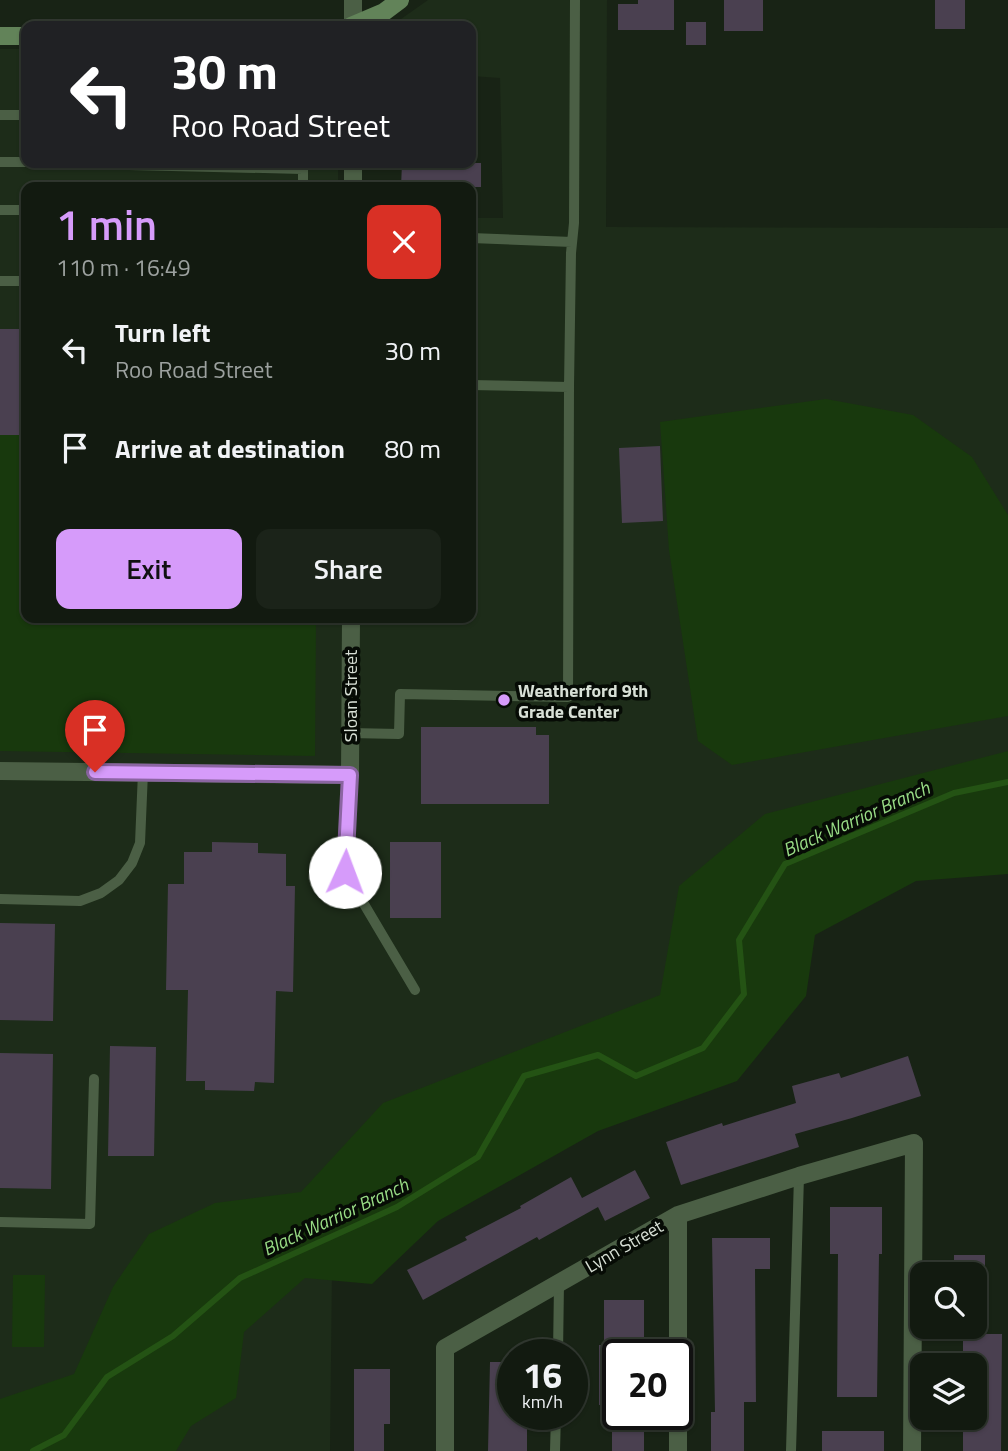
<!DOCTYPE html>
<meta charset="utf-8">
<style>
body{margin:0;font-family:"Titillium Web",sans-serif;background:#1b2319;color:#f1f3f6;height:100vh;display:flex;flex-direction:column;font-size:26px;white-space:nowrap}
*{box-sizing:border-box;margin:0}
p{font-size:23px;color:#9ca19f}
.icon{flex:none;width:38px;height:38px;fill:none;stroke:currentColor;stroke-width:2;stroke-linecap:round;stroke-linejoin:round}
.map{position:relative;flex:1;overflow:hidden}
.drawer{position:absolute;left:21px;top:182px;width:455px;height:441px;display:flex;flex-direction:column;background:#121a10;border-radius:14px;box-shadow:0 2px 5px #0004,0 0 0 2px #313830}
.drawer>*{flex:none}
.guide{position:absolute;left:21px;top:21px;width:455px;height:147px;border-radius:14px;box-shadow:0 2px 5px #0004,0 0 0 2px #313830;background:#202124;color:#fff;overflow:hidden}
.tools{position:absolute;left:910px;top:1262px;display:grid;gap:14px}
.tools a{display:grid;place-items:center;width:77px;height:77px;border-radius:14px;background:#121a10;box-shadow:0 2px 5px #0004,0 0 0 2px #313830;font-size:35px}
.speed{position:absolute;left:497px;top:1339px;display:flex;gap:14px;font-size:35px;font-weight:700;text-align:center}
.speed>*{display:grid;place-content:center;width:91px;height:91px;border-radius:50%;background:#121a10;box-shadow:0 2px 5px #0004,0 0 0 2px #313830;line-height:1}
.speed small{font-size:18px;font-weight:400}
.speed .limit{border:4px solid #111;border-radius:10px;background:#fff;color:#111}
.pin{position:absolute;display:grid;place-items:center;width:60px;height:60px;color:#fff;margin:-72px -30px;border-radius:50% 50% 50% 0;rotate:-45deg;box-shadow:0 0 7px #0007}
.pin .icon{rotate:45deg}
.me{position:absolute;width:77px;margin:-38px;rotate:2deg;stroke-linejoin:round;filter:drop-shadow(0 0 5px #0008)}
.turn{display:flex;align-items:center;gap:24px;height:147px;padding:0 35px;font-size:32px}
.turn .icon{width:91px;height:91px;stroke-width:2.5}
.turn b{display:block;font-size:49px;line-height:60px}
.round{display:grid;place-items:center;flex:none;width:74px;height:74px;border-radius:14px;background:#1b2319}
.overview{display:flex;align-items:center;justify-content:space-between;height:119px;padding:0 35px}
h1{font-size:42px;font-weight:600;line-height:52px;color:#d69bfa}
.cta{display:flex;gap:14px;margin-top:auto;padding:14px 35px}
.cta a{flex:1;height:80px;border-radius:14px;background:#d69bfa;color:#111;font-size:28px;font-weight:600;line-height:80px;text-align:center}
.cta a+a{background:#1b2319;color:#f1f3f6}
ul{padding:0;list-style:none}
li{display:flex;align-items:center;gap:21px;height:98px;padding:0 35px}
li div{flex:1}
li b{display:block;font-size:26px}
li em{font-style:normal}
.map>svg:first-child{display:block}
.built{fill:#1d2c19}
.green{fill:#18390d}
.lines{fill:none;stroke-linecap:round;stroke-linejoin:round}
.stream{stroke:#245314;stroke-width:6}
.building{fill:#4a4050}
.lane{stroke:#4b5f45;stroke-width:10}
.street{stroke:#4b5f45;stroke-width:18}
.secondary{stroke:#628359;stroke-width:18}
.route-casing{stroke:#8b65a2;stroke-width:18}
.route{stroke:#d69bfa;stroke-width:12}
.poi-dot{fill:#d69bfa;stroke:#060b05;stroke-width:2.5}
.labels{text-anchor:middle;dominant-baseline:central;stroke-width:7;stroke-linejoin:round;paint-order:stroke}
.poi-label{font-size:18px;font-weight:bold;fill:#d8e0d6;stroke:#060b05;text-anchor:start}
.street-label{font-size:18px;fill:#d8e0d6;stroke:#060b05}
.water-label{font-size:19px;font-style:italic;fill:#98db85;stroke:#060b05}
</style>
<div class="map">
<svg width="1008" height="1451" viewBox="0 0 1008 1451">
<rect width="100%" height="100%" fill="#182315"/>
<path class="built" d="M428 0H607L606 227 1008 228V782L740 940 332 1271 330 1451H0V49H26V163H338V187H26V618H471V218H503L500 78 471 76V26H391Z"/>
<path class="green" d="M0 334H26V618H316L315 756 0 751Z
M826 399 913 415 972 457 1008 515V716L732 765 698 741 669 550 660 422Z
M1008 751V874L916 881 815 935 806 996 737 1081 598 1131 438 1221 372 1284 305 1278 244 1332 236 1398 191 1426 176 1451H0V1399L74 1374 113 1287 149 1234 215 1203 301 1192 383 1103 660 995 679 886 765 814Z
M13 1275H45L44 1347H12Z"/>
<g class="lines">
<path class="stream" d="M33 1451 64 1435 107 1377 173 1336 240 1278 397 1207 478 1157 524 1076 598 1055 636 1076 703 1048 744 994 739 940 785 864 954 793 1008 782"/>
</g>
<path class="building" d="M638 0H674V30H618V4H638Z
M724 0H763V31H724Z
M935 0H965V29H935Z
M686 22H706V45H686Z
M402 163H481V187H401Z
M0 329H26V435H0Z
M660 446 663 521 622 523 619 448Z
M421 727H536V735H549V804H421Z
M212 842 258 843V853L286 854V886H295L293 992 276 991 274 1083 255 1082 254 1091 205 1090V1081H186L188 990H166L168 884H184V852H212Z
M390 842H441V918H390Z
M0 923 55 924 53 1021 0 1020Z
M110 1046 156 1047 154 1156H108Z
M0 1053 53 1054 51 1189 0 1188Z
M908 1056 921 1096 852 1118 795 1134 799 1147 681 1185 666 1142 722 1123 723 1126 796 1103 792 1086 839 1073 841 1078Z
M635 1170 650 1198 605 1221 598 1207 539 1240 537 1237 423 1300 407 1270 467 1240 465 1237 521 1208 520 1206 571 1177 582 1198Z
M830 1207H882V1254H879L877 1397H837L838 1254H830Z
M712 1238H770V1269H755L756 1402H744V1451H711V1412H715Z
M954 1255H985V1274H954Z
M604 1300H644V1354H618V1405H599V1345H604Z
M963 1334H1002L1001 1451H963V1418H975V1365H963Z
M490 1362H513V1420H527V1451H488Z
M354 1369H390V1424H384V1451H354Z
M612 1418H644V1451H612Z
M822 1431H884V1451H822Z"/>
<g class="lines">
<path class="lane" d="M0 115H26
M0 162H26
M44 163 303 169
M303 187V163
M0 210H26
M471 238 572 242
M0 281H26
M471 385 569 387 571 253 574 223 575 0
M350 733 399 734 400 694 568 697 569 387
M350 775 345 872 415 990
M0 899 80 901 101 893 119 880 132 863 140 843 143 772
M0 1222 90 1224 94 1079
M558 1354 559 1283
M555 1451 556 1414
M791 1451 799 1176"/>
<path class="street" d="M353 26V0
M353 187V163
M0 771 350 775 351 618
M678 1215V1451
M445 1451V1348L678 1215 799 1176 914 1143 912 1451"/>
<path class="secondary" d="M351 26 384 12 400 0
M0 36H26"/>
</g>
<g class="lines">
<g class="route-casing">
<path id="route" d="M95 772 350 775 345 872"/>
</g>
<use href="#route" class="route"/>
</g>
<circle class="poi-dot" cx="504" cy="700" r="7"/>
<g class="labels">
<g class="poi-label">
<text x="518" y="690">Weatherford 9th<tspan x="518" dy="21">Grade Center</tspan></text>
</g>
<g class="street-label">
<text transform="translate(350 696) rotate(-90)">Sloan Street</text>
<text transform="translate(624 1246) rotate(-30)">Lynn Street</text>
</g>
<g class="water-label">
<text transform="translate(856 818) rotate(-24)">Black Warrior Branch</text>
<text transform="translate(335 1216) rotate(-25)">Black Warrior Branch</text>
</g>
</g>
</svg>
<div class="tools">
<a><svg class="icon" aria-label="search" viewBox="0 0 24 24"><circle cx="10" cy="10" r="6"/><path d="M15 15l6 6"/></svg></a>
<a><svg class="icon" aria-label="layers" viewBox="0 0 24 24"><path d="M12 4l9 5-9 5-9-5zM3 14l9 5 9-5"/></svg></a>
</div>
<div class="speed"><div>16<small>km/h</small></div><div class="limit">20</div></div>
<div class="pin" style="left:95px;top:772px;background:#d93025"><svg class="icon" aria-label="arrive" viewBox="0 0 24 24"><path d="M6 21V4h12l-3 4 3 4H6"/></svg></div>
<svg class="me" style="left:345px;top:872px" viewBox="-20 -20 40 40"><circle r="19" fill="#fff"/><path d="M0-13L10 11 0 6-10 11z" fill="#d69bfa"/></svg>
<div class="guide">
<div class="turn"><svg class="icon" aria-label="left" viewBox="0 0 24 24"><path d="M17 20v-9H6M10 6l-5 5 5 5"/></svg><div><b>30 m</b>Roo Road Street</div></div>
</div>
<section class="drawer">
<div class="overview"><div><h1>1 min</h1><p>110 m · 16:49</p></div><a class="round" style="background:#d93025;color:#fff"><svg class="icon" aria-label="close" viewBox="0 0 24 24"><path d="M6 6l12 12M18 6L6 18"/></svg></a></div>
<ul>
<li><svg class="icon" aria-label="left" viewBox="0 0 24 24"><path d="M17 20v-9H6M10 6l-5 5 5 5"/></svg><div><b>Turn left</b><p>Roo Road Street</p></div><em>30 m</em></li>
<li><svg class="icon" aria-label="arrive" viewBox="0 0 24 24"><path d="M6 21V4h12l-3 4 3 4H6"/></svg><div><b>Arrive at destination</b></div><em>80 m</em></li>
</ul>
<div class="cta"><a>Exit</a><a>Share</a></div>
</section>
</div>
